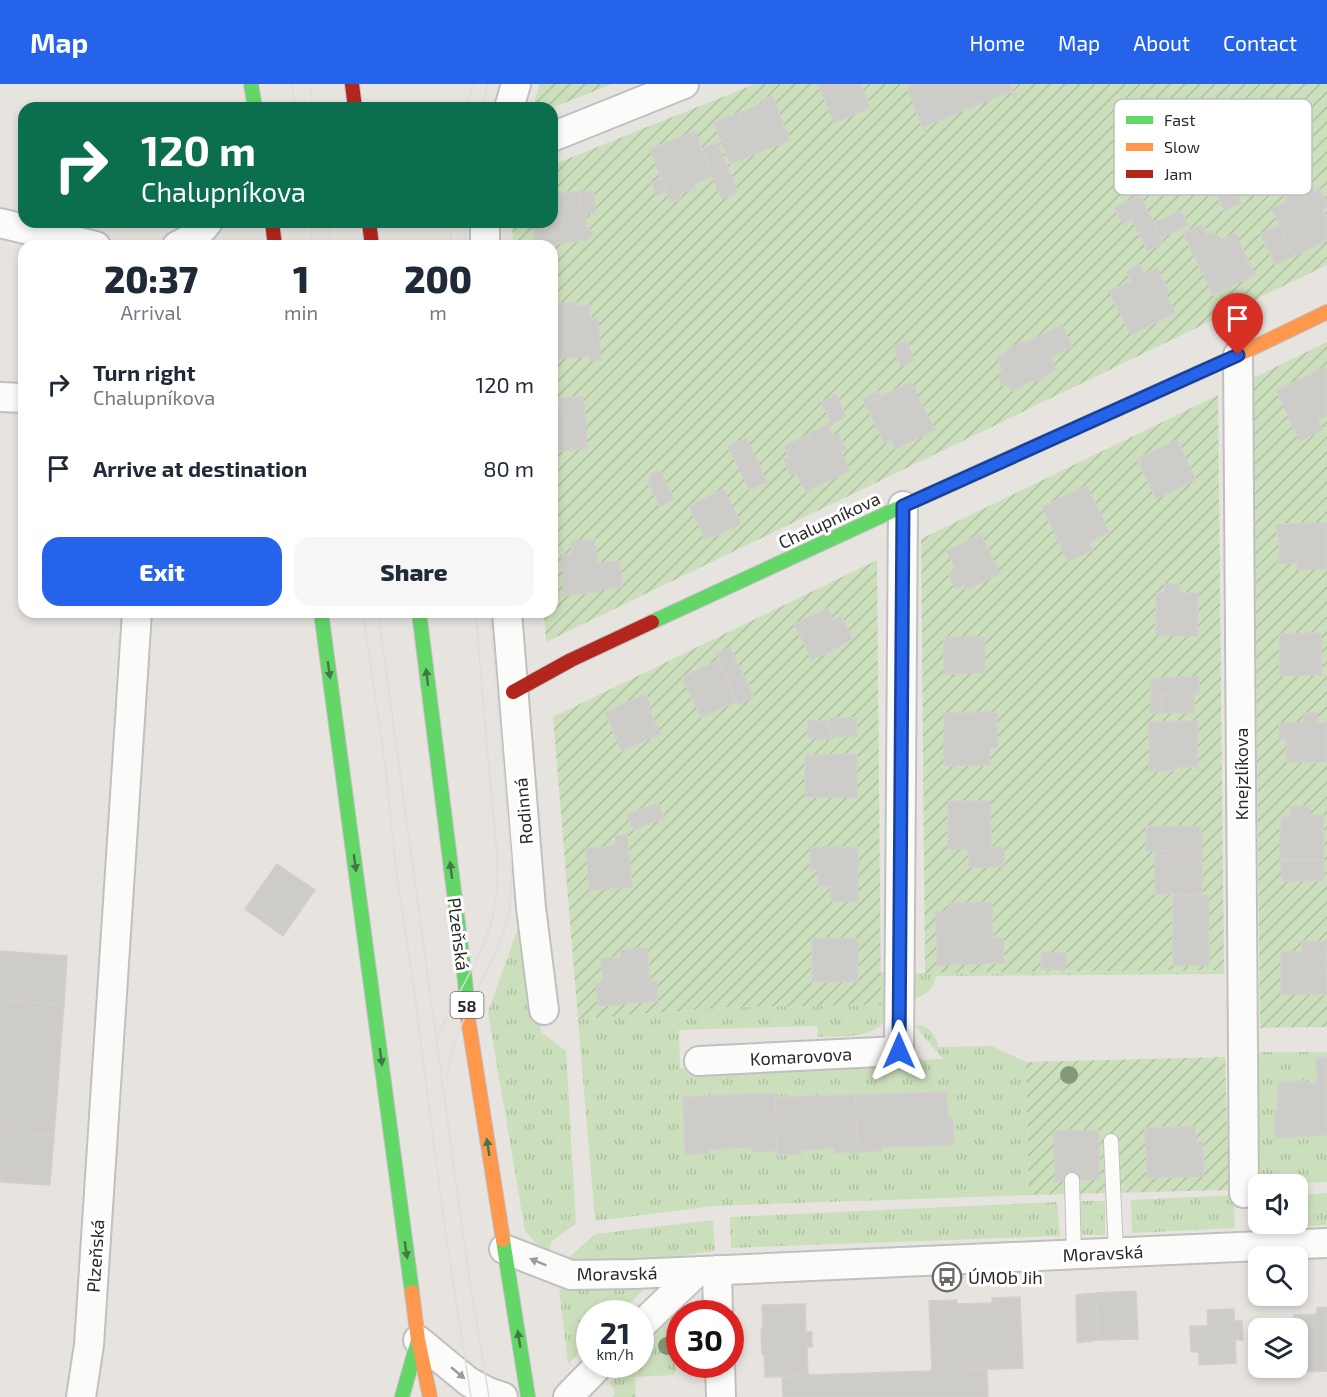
<!DOCTYPE html>
<meta charset="utf-8">
<style>
body{margin:0;font-family:"Exo 2",sans-serif;background:#f6f6f7;color:#1f2937;height:100vh;display:flex;flex-direction:column;font-size:22px;white-space:nowrap}
*{box-sizing:border-box;margin:0}
p{font-size:20px;color:#747a83}
.icon{flex:none;width:33px;height:33px;fill:none;stroke:currentColor;stroke-width:2;stroke-linecap:round;stroke-linejoin:round}
.map{position:relative;flex:1;overflow:hidden}
.panel{position:absolute;left:18px;top:156px;width:540px;height:378px;display:flex;flex-direction:column;background:#fff;border-radius:18px;box-shadow:0 3px 9px #0003}
.panel>*{flex:none}
.guide{position:absolute;left:18px;top:18px;width:540px;height:126px;border-radius:18px;box-shadow:0 3px 9px #0003;background:#0b6e4f;color:#fff;overflow:hidden}
.fabs{position:absolute;left:1248px;top:1090px;display:grid;gap:12px}
.fabs a{display:grid;place-items:center;width:60px;height:60px;border-radius:12px;background:#fff;box-shadow:0 3px 9px #0003;font-size:30px}
.speed{position:absolute;left:576px;top:1216px;display:flex;gap:12px;font-size:30px;font-weight:700;text-align:center}
.speed>*{display:grid;place-content:center;width:78px;height:78px;border-radius:50%;background:#fff;box-shadow:0 3px 9px #0003;line-height:1}
.speed small{font-size:15px;font-weight:400}
.speed .limit{border:9px solid #d22;background:#fff;color:#111}
.pin{position:absolute;display:grid;place-items:center;width:51px;height:51px;color:#fff;margin:-62px -26px;border-radius:50% 50% 50% 0;rotate:-45deg;box-shadow:0 0 6px #0007}
.pin .icon{rotate:45deg}
.me{position:absolute;width:66px;margin:-33px;rotate:0deg;stroke-linejoin:round;filter:drop-shadow(0 0 4px #0008)}
.turn{display:flex;align-items:center;gap:21px;height:126px;padding:0 24px;font-size:27px}
.turn .icon{width:78px;height:78px;stroke-width:2.5}
.turn b{display:block;font-size:42px;line-height:51px}
.eta{display:flex;justify-content:space-evenly;align-items:center;height:102px;text-align:center}
.eta b{font-size:36px;font-weight:800;line-height:42px}
.primary-button{display:flex;gap:12px;margin-top:auto;padding:12px 24px}
.primary-button a{flex:1;height:69px;border-radius:18px;background:#2563eb;color:#fff;font-size:24px;font-weight:800;line-height:69px;text-align:center}
.primary-button a+a{background:#f6f6f7;color:#1f2937}
ul{padding:0;list-style:none}
li{display:flex;align-items:center;gap:18px;height:84px;padding:0 24px}
li div{flex:1}
li b{display:block;font-size:22px}
li em{font-style:normal}
header{display:flex;align-items:center;gap:36px;box-sizing:border-box;height:84px;padding:0 30px;background:#2563eb;color:#fff}
header strong{font-size:28px}
nav{display:flex;gap:33px;margin-inline-start:auto;font-size:21px}
.map>svg:first-child{display:block}
.grass{fill:url(#grass-tufts)}
.garden{fill:url(#garden-furrows)}
.building{fill:#ceccc9;stroke:#d2cfcc;stroke-width:1.5}
.lines{fill:none;stroke-linecap:round;stroke-linejoin:round}
.lane-casing{stroke:#c1c0c1;stroke-width:16}
.street-casing{stroke:#c1c0c1;stroke-width:32}
.fast-casing{stroke:#c1c0c1;stroke-width:16}
.slow-casing{stroke:#c1c0c1;stroke-width:16}
.jam-casing{stroke:#c1c0c1;stroke-width:16}
.lane{stroke:#fbfbfa;stroke-width:14}
.street{stroke:#fbfbfa;stroke-width:28}
.fast{stroke:#63d668;stroke-width:14}
.slow{stroke:#ff974d;stroke-width:14}
.jam{stroke:#b3261e;stroke-width:14}
.tram{stroke:#ddddde;stroke-width:1.5}
.tree{fill:#839a78}
.oneway{fill:#437745}
.oneway2{fill:#9c9c9c}
.route-casing{stroke:#184099;stroke-width:15}
.route{stroke:#2563eb;stroke-width:10}
.labels{text-anchor:middle;dominant-baseline:central;stroke-width:6;stroke-linejoin:round;paint-order:stroke}
.shield{fill:#fff;stroke:#696969;stroke-width:1.5}
.shield-label{font-size:16px;font-weight:bold;fill:#292929}
.street-label{font-size:18px;fill:#292929;stroke:#fff}
.poi-label{font-size:18px;fill:#292929;stroke:#fff;text-anchor:start}
.key{fill:#fff;stroke:#bfbfbf;stroke-width:1.5}
.key-label{font-size:16px;fill:#292929}
</style>
<header>
<strong>Map</strong>
<nav><a>Home</a><a>Map</a><a>About</a><a>Contact</a></nav>
</header>
<div class="map">
<svg width="1327" height="1313" viewBox="0 0 1327 1313">
<defs>
<pattern id="grass-tufts" width="24" height="20" patternUnits="userSpaceOnUse" patternTransform="scale(1.5)"><rect width="24" height="20" fill="#ccdfbc"/><path d="M3 7l-1-3M5 7V3M7 7l1-3M15 17l-1-3M17 17v-4M19 17l1-3" fill="none" stroke="#afbfa2"/></pattern>
<pattern id="garden-furrows" width="10" height="10" patternUnits="userSpaceOnUse" patternTransform="scale(1.5)"><rect width="10" height="10" fill="#ccdfbc"/><path d="M-1 1l2-2M0 10L10 0M9 11l2-2" fill="none" stroke="#afbfa2"/></pattern>
</defs>
<rect width="100%" height="100%" fill="#e7e4e0"/>
<path class="grass" d="M522 833 534 892 541 948 566 967 576 1140 552 1157 547 1172 525 1147 488 928Z
M1224 886V890L936 892C933 905 927 912 914 914V889Z
M881 889H891C890 901 891 915 889 927 884 956 839 952 818 953L817 942 679 946 680 984 943 975 914 941C928 941 936 948 938 963L992 962 1026 978 1029 1111 713 1122 595 1137 578 935 730 923 881 921Z
M1253 968H1327V1098L1254 1101Z
M1327 1109V1141L1258 1145 1257 1113H1258V1140H1298V1111Z
M1234 1111 1235 1144 1132 1149 1131 1116Z
M1081 1117H1105V1151H1081Z
M1057 1118 1060 1152 731 1164 730 1133Z
M713 1136 715 1167 613 1181 565 1177 595 1150Z
M638 1199 643 1206 619 1230H590L589 1259 568 1280 559 1205Z
M679 1224 690 1227 691 1230H680L679 1262 675 1263 676 1288 673 1291 635 1293 636 1313H612L615 1308 610 1299 624 1281H640L641 1261 653 1245Z"/>
<path class="garden" d="M540 0H612L552 24H535L533 22Z
M755 0H1327V181L546 558 544 528H552V162H513L512 138H552V81Z
M1327 258V943L1260 944 1253 294Z
M1218 311 1224 886 925 889 921 455Z
M877 476 881 921 730 923 578 935 553 633Z
M1225 973 1229 1106 1029 1111 1026 978Z"/>
<path class="building" d="M818 0H861L870 24 834 39Z
M909 0H1010L1017 16H1015L1011 7 923 43 926 49 925 50 907 4 910 3Z
M772 12 790 56 730 80 714 39 764 19 762 15Z
M695 47 713 92 694 100 695 104 680 109 681 112 679 116 673 118 669 115 650 65Z
M717 58 738 108 722 115 712 93 713 92 702 65Z
M1228 93 1241 119 1224 127 1212 101Z
M661 95 667 107 657 112 651 99Z
M1305 97 1311 100 1315 108 1320 105 1327 119V123L1323 125 1327 133V156L1294 172 1272 125 1287 117 1285 114 1298 107V100Z
M579 107 581 129 585 128 587 144 593 148 592 153 587 156 536 162 533 138H552V110Z
M579 107 594 108 595 130 581 129Z
M1140 111 1163 159 1148 167 1132 136 1123 140 1114 124Z
M1181 126 1188 141 1161 154 1154 139Z
M1202 140 1207 151 1213 149 1218 151 1221 156 1235 149 1255 191 1213 211 1183 149Z
M1279 141 1294 172 1275 181 1260 150Z
M1139 181 1144 190 1157 184 1169 209 1166 211 1175 229 1131 251 1109 207 1131 197 1126 188Z
M576 218 577 222 589 221 590 234H598L601 276 591 277 590 272 552 275V220Z
M1062 241 1072 263 1050 273 1056 285 1052 287V289L1034 298 1033 296 1012 307 1010 303 1002 301 999 294 1000 290 1003 288 997 274 1007 268 1006 266 1024 257 1025 259Z
M906 257 914 276 901 282 893 262Z
M1325 283 1327 287V332L1318 336 1323 346 1300 357 1276 307Z
M911 298 935 346 896 365 891 356 884 359 865 320Z
M879 307 881 312 865 320 863 315Z
M836 310 846 332 832 340 821 318Z
M583 312 588 364 552 368V328L560 327 559 314Z
M828 340 833 352 839 350 846 366 841 368 850 387 828 397 806 351Z
M806 351 828 397 806 408 796 389 791 391 784 375 789 373 784 362Z
M746 354 767 398 749 406 728 362Z
M1177 356 1196 396 1156 415 1137 375Z
M660 386 674 415 660 423 648 399 651 390Z
M1087 402 1109 448 1089 458 1093 466 1068 478 1042 423Z
M724 405 741 440 706 456 689 422Z
M1327 439V485L1297 486V479H1277V477L1279 478V452H1277L1276 440Z
M981 450 1000 490 966 506 964 502 956 505 949 490 956 486 947 467Z
M595 455 597 479 620 477 622 503 599 506 600 508 564 511 561 471 572 470 571 457Z
M1164 500H1179V509L1198 508V552H1156V509H1164Z
M828 524 833 536 841 532 853 556 812 576 794 540Z
M1321 549 1322 591 1280 592 1279 550Z
M944 553H985V589L944 590Z
M730 564 754 613 738 621 716 570Z
M719 576 737 617 701 634 682 593Z
M1174 593H1199V610H1173Z
M1174 593 1173 610 1151 612V595Z
M645 610 651 622 648 624 661 650 622 667 605 629 613 625V623L614 624Z
M1173 610H1194V629H1162V612Z
M1151 612H1162V629H1150Z
M997 628V663L990 664V681L944 682V629Z
M1317 628V639H1327V678H1286V655H1279V639H1304V629Z
M830 634H856L857 652H830Z
M808 636 828 637 830 652H831L832 656 808 654Z
M1198 637 1197 656 1198 687H1197V683H1175V687H1149V638Z
M857 670V713H805V671Z
M948 717H990L991 763H1004V783H969L968 765H948Z
M658 719 664 734 633 746 627 731Z
M1310 722V731H1323L1324 776 1280 777V744H1281V733H1290V723Z
M1146 742H1202V766L1146 767Z
M627 751 632 803 589 806 586 764 616 762 615 752Z
M810 763H858V801L818 802V785H810Z
M1202 766V811L1155 810V767Z
M1281 776H1324V797H1282Z
M277 780 315 806 283 852 245 825Z
M858 801V817H831L830 802Z
M1202 811 1209 812V881H1173V812Z
M992 818 993 854H1003L1004 879 937 881 936 828H948V819Z
M812 854H858V898H812Z
M1302 857H1326V910H1281V868H1302Z
M647 864 650 898 657 897 658 917 598 922 596 900 603 899 601 875 621 873V866Z
M0 867 67 872 64 921 0 916Z
M1042 868 1066 869V886L1041 885Z
M0 916 64 921 54 1052 0 1048Z
M1327 973V1051L1275 1054 1274 1027 1278 1026 1277 1000 1279 1001V998L1305 997V999H1317L1316 974Z
M947 1008 948 1034H953L954 1061 882 1063V1067L858 1068 855 1011Z
M775 1009 777 1067 752 1068V1064L710 1065V1069L685 1070 683 1013Z
M855 1011 858 1068 834 1069V1064L802 1066 801 1070 777 1071 775 1013Z
M1195 1042 1196 1058H1203L1204 1092 1147 1094 1145 1044Z
M1098 1046 1100 1095 1055 1097 1054 1047Z
M0 1048 54 1052 50 1101 0 1098Z
M1136 1207 1138 1255 1098 1256 1096 1209Z
M1096 1209 1098 1256 1077 1259 1076 1211Z
M1020 1213 1023 1284 932 1287 929 1217 957 1216V1220L992 1219V1214Z
M805 1220 806 1248H812V1263H807L808 1292 765 1293 764 1270H762L761 1244H763L762 1221Z
M1327 1223V1287L1304 1288V1282L1298 1283V1245H1294V1231L1317 1230V1224Z
M1234 1225V1237H1242L1243 1256H1235L1236 1279 1199 1281V1268H1191L1190 1242H1208L1207 1226Z
M987 1285 988 1313H783L782 1292Z"/>
<g class="lines">
<g class="lane-casing">
<path id="lane" d="M1111 1057 1116 1169
M1072 1096 1074 1170"/>
</g>
<g class="street-casing">
<path id="street" d="M509 24 516 0
M552 53 684 0
M485 138V162
M0 139 96 162
M177 162C190 156 200 149 208 138
M1238 271 1244 1109
M0 313 24 314
M507 528 531 824 544 926
M699 977 899 967 903 422
M504 1165 571 1191 634 1190 1327 1159
M717 1186 718 1230
M640 1242 698 1187
M418 1256 469 1298 488 1308 503 1313
M720 1281 721 1313
M81 1313 89 1261 137 528
M568 1313 599 1281"/>
</g>
<g class="fast-casing">
<path id="fast" d="M251 0 255 24
M321 528 412 1208
M419 528 465 896 468 934
M652 538 903 422 1129 320
M503 1156 528 1313
M402 1313 417 1260"/>
</g>
<g class="slow-casing">
<path id="slow" d="M1129 320 1238 271 1327 228
M468 934 503 1156
M412 1208 418 1256 430 1313"/>
</g>
<g class="jam-casing">
<path id="jam" d="M352 0 355 24
M272 138 275 162
M369 138 372 162
M513 608 571 576 652 538"/>
</g>
<use href="#lane" class="lane"/>
<use href="#street" class="street"/>
<use href="#fast" class="fast"/>
<use href="#slow" class="slow"/>
<use href="#jam" class="jam"/>
<path class="tram" d="M292 0 295 24
M310 0 313 24
M466 24 473 0
M481 24 488 0
M310 138 313 162
M328 138 331 162
M450 138 451 162
M465 138V162
M363 528 385 680 397 793 414 905 445 1146 471 1313
M378 528 469 1193 489 1313
M436 956C453 914 482 876 493 832 503 787 493 741 490 696 485 640 480 584 476 528
M447 993C452 950 476 912 493 873 499 860 505 847 508 834 512 814 512 794 511 774L490 528"/>
</g>
<g class="tree">
<circle cx="1069" cy="991" r="9"/>
<circle cx="667" cy="1262" r="9"/>
</g>
<defs><path id="oneway-solid" d="M-6-.8H1V-3.2L6.5 0L1 3.2V.8H-6Z" transform="scale(1.5)"/></defs>
<g class="oneway">
<use href="#oneway-solid" transform="translate(329 586) rotate(82)"/>
<use href="#oneway-solid" transform="translate(427 593) rotate(-97)"/>
<use href="#oneway-solid" transform="translate(355 779) rotate(82)"/>
<use href="#oneway-solid" transform="translate(451 786) rotate(-97)"/>
<use href="#oneway-solid" transform="translate(381 973) rotate(82)"/>
<use href="#oneway-solid" transform="translate(488 1063) rotate(-99)"/>
<use href="#oneway-solid" transform="translate(406 1166) rotate(82)"/>
<use href="#oneway-solid" transform="translate(519 1255) rotate(-99)"/>
</g>
<g class="oneway2">
<use href="#oneway-solid" transform="translate(538 1178) rotate(-158)"/>
<use href="#oneway-solid" transform="translate(458 1289) rotate(40)"/>
</g>
<g class="lines">
<g class="route-casing">
<path id="route" d="M899 967 903 422 1238 271"/>
</g>
<use href="#route" class="route"/>
</g>
<defs>
<g id="bus-ring" transform="scale(1.5)"><circle r="9.5" fill="#fff" stroke="#6c6a69" stroke-width="1.5"/><path d="M-5-6H5V4H4V6H2V4H-2V6H-4V4H-5ZM-3.5-4V0h7V-4ZM-3.5 1.2v1.5H-2V1.2ZM2 1.2v1.5H3.5V1.2Z" fill="#6c6a69"/></g>
</defs>
<g fill-rule="evenodd">
<use href="#bus-ring" x="947" y="1193"/>
</g>
<g class="labels">
<rect class="shield" x="450.5" y="908" width="33" height="26" rx="4.5"/>
<g class="shield-label">
<text x="467" y="921">58</text>
</g>
<g class="street-label">
<text transform="translate(829 436) rotate(-25)">Chalupníkova</text>
<text transform="translate(1241 690) rotate(-90)">Knejzlíkova</text>
<text transform="translate(523 727) rotate(-95)">Rodinná</text>
<text transform="translate(459 850) rotate(83)">Plzeňská</text>
<text transform="translate(801 972) rotate(-3)">Komarovova</text>
<text transform="translate(1103 1169) rotate(-3)">Moravská</text>
<text transform="translate(95 1172) rotate(-86)">Plzeňská</text>
<text transform="translate(617 1189) rotate(-1)">Moravská</text>
</g>
<g class="poi-label">
<text x="968" y="1193">ÚMOb Jih</text>
</g>
</g>
<rect x="1114" y="15" width="198" height="96" rx="9" class="key"/>
<rect x="1126" y="32" width="27" height="8" fill="#63d668"/>
<rect x="1126" y="59" width="27" height="8" fill="#ff974d"/>
<rect x="1126" y="86" width="27" height="8" fill="#b3261e"/>
<g class="key-label">
<text x="1164" y="42">Fast</text>
<text x="1164" y="69">Slow</text>
<text x="1164" y="96">Jam</text>
</g>
</svg>
<div class="fabs">
<a><svg class="icon" aria-label="sound" viewBox="0 0 24 24"><path d="M4 9h4l5-4v14l-5-4H4zM17 9q2 3 0 6"/></svg></a>
<a><svg class="icon" aria-label="search" viewBox="0 0 24 24"><circle cx="10" cy="10" r="6"/><path d="M15 15l6 6"/></svg></a>
<a><svg class="icon" aria-label="layers" viewBox="0 0 24 24"><path d="M12 4l9 5-9 5-9-5zM3 14l9 5 9-5"/></svg></a>
</div>
<div class="speed"><div>21<small>km/h</small></div><div class="limit">30</div></div>
<div class="pin" style="left:1238px;top:271px;background:#d93025"><svg class="icon" aria-label="arrive" viewBox="0 0 24 24"><path d="M6 21V4h12l-3 4 3 4H6"/></svg></div>
<svg class="me" style="left:899px;top:967px" viewBox="-20 -20 40 40"><path d="M0-17L14 15 0 8-14 15z" fill="#2563eb" stroke="#fff" stroke-width="4"/></svg>
<div class="guide">
<div class="turn"><svg class="icon" aria-label="right" viewBox="0 0 24 24"><path d="M7 20v-9h11M14 6l5 5-5 5"/></svg><div><b>120 m</b>Chalupníkova</div></div>
</div>
<section class="panel">
<div class="eta">
<div><b>20:37</b><p>Arrival</p></div>
<div><b>1</b><p>min</p></div>
<div><b>200</b><p>m</p></div>
</div>
<ul>
<li><svg class="icon" aria-label="right" viewBox="0 0 24 24"><path d="M7 20v-9h11M14 6l5 5-5 5"/></svg><div><b>Turn right</b><p>Chalupníkova</p></div><em>120 m</em></li>
<li><svg class="icon" aria-label="arrive" viewBox="0 0 24 24"><path d="M6 21V4h12l-3 4 3 4H6"/></svg><div><b>Arrive at destination</b></div><em>80 m</em></li>
</ul>
<div class="primary-button"><a>Exit</a><a>Share</a></div>
</section>
</div>
